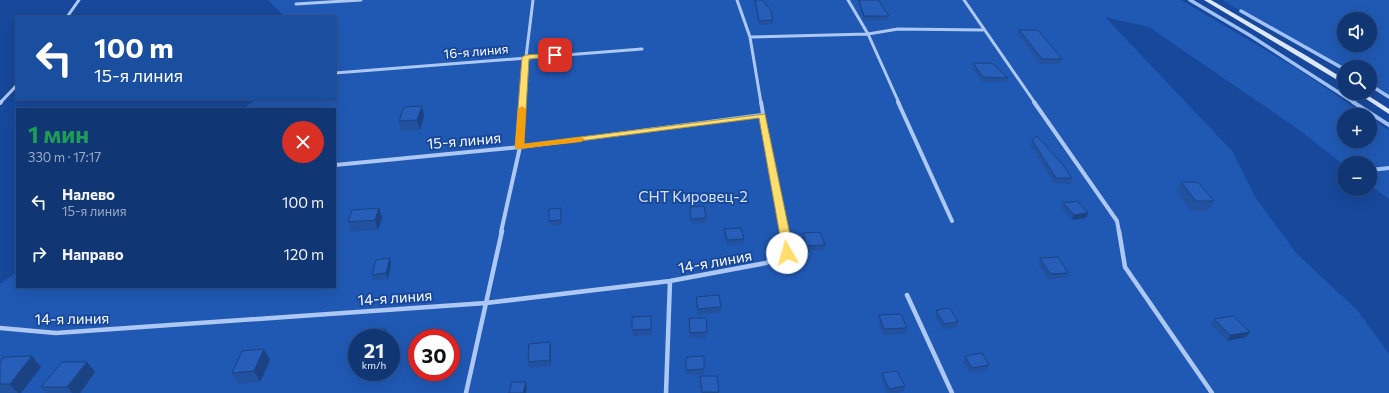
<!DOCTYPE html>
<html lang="ru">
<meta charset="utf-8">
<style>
body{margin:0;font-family:Commissioner,sans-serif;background:#1a3e79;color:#f1f3f6;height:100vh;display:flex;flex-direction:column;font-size:15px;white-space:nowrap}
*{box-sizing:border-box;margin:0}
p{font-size:13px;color:#9cabc5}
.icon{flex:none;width:22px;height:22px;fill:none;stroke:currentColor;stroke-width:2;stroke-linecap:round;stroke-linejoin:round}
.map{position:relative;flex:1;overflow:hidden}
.sheet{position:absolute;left:16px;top:108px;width:320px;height:180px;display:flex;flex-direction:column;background:#113674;border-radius:0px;box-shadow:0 4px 16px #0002,0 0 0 1px #305086}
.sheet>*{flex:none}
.top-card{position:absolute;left:16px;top:16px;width:320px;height:84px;border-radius:0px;box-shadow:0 4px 16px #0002,0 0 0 1px #305086;background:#1a4fa0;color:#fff;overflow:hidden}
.buttons{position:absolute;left:1337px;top:12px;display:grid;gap:8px}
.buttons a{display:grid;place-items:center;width:40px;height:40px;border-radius:50%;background:#113674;box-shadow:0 4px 16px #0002,0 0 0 1px #305086;font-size:20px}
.speed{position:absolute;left:348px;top:329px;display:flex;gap:8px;font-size:20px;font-weight:700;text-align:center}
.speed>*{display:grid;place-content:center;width:52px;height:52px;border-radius:50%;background:#113674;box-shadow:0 4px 16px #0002,0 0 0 1px #305086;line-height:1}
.speed small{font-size:10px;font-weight:400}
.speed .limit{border:6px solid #d22;background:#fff;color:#111}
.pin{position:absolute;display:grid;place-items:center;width:34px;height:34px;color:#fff;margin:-17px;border-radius:8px;box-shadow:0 2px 6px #0006}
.me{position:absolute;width:44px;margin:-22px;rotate:353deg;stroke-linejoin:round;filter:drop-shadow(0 0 3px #0008)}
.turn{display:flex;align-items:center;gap:14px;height:84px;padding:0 12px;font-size:18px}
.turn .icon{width:52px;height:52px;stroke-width:2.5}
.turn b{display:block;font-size:28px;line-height:34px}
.round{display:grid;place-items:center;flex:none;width:42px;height:42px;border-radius:21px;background:#1a3e79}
.summary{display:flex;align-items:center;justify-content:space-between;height:68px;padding:0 12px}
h1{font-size:24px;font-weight:700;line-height:30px;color:#1e9e55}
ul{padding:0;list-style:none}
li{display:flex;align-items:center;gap:12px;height:52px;padding:0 12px}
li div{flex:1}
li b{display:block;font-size:15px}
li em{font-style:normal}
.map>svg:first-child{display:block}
.green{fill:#2059b4;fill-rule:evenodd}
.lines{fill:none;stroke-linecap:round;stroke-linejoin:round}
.stream-far1{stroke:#a0c2f4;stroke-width:3.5}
.stream{stroke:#a0c2f4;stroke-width:4}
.minor-far2{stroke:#adc8f2;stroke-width:3}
.minor-far1{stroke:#adc8f2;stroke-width:4}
.minor{stroke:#adc8f2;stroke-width:4.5}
.secondary{fill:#dce8fc;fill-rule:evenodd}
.wall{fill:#21519f}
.shaded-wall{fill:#1b4282}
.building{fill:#265eb9;stroke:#1b4282}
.route{fill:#ffde6e;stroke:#a69048}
.slow{fill:#f59e0b}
.labels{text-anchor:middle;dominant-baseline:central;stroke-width:4;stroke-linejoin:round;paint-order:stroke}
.far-street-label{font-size:13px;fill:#fff;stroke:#17489b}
.street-label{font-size:15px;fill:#fff;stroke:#17489b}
.park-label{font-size:15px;fill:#d5e4fc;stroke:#17489b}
</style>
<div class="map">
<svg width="1389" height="393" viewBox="0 0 1389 393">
<rect width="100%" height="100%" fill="#17489b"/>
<path class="green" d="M268 0H1181L1299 70 1366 115H1344V141H1370V118L1389 130V199L1370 185V163H1344V165L1298 129 1149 27 1105 17 1232 151 1255 197 1296 253 1358 311 1389 354V393H0V284L17 272V287H335V109H243L256 99H335V17H285ZM357 338H391V372H357ZM417 338H451V372H417Z
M1222 0H1389V99L1370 87V67H1344V71ZM1344 19H1370V45H1344Z"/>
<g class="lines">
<path class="stream-far1" d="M1190 0 1251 36 1355 103
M1241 11 1344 69
M1370 85 1389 97"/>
<path class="stream" d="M1353 102 1389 125
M1370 170 1389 168"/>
<path class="minor-far2" d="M737 0 750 37 761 103
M848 0 868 34 899 103
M964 0 1035 103
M296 4 361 0
M67 17 79 0
M750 37 868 34 898 29 983 30
M335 73 642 49
M0 103 17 85
M523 103 526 57 533 0"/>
<path class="minor-far1" d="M761 102 783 232
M898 102 952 221
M1034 102 1117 221 1119 232
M0 103 1 102
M335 165 520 147 762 115
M501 232 520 147 523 102"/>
<path class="minor" d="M1119 231 1125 267 1212 393
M907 295 952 393
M0 328 56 333 486 303 670 281 766 263 787 253 783 231
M466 393 502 231
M666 393 670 281"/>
<path class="secondary" d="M1204 0H1211L1307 56 1344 79V84Z
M1357 93H1364L1389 109V114Z"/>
</g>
<path class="wall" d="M754 0H763L773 20V25H759Z
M857 0H878L889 16 888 20 864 21Z
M1019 30 1062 59 1060 64H1040L1018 34Z
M973 63 1008 78 1006 82H982L972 68Z
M422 106 424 116 420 130 402 131 399 121Z
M1032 140 1072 178 1070 184 1054 183 1030 145Z
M1181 182 1214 201 1208 211H1191L1176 192Z
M1063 203 1088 213 1086 218 1072 220 1061 208Z
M690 207 706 218V223L691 224Z
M379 208 382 218 378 230 351 232 348 222Z
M561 208 562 225 550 226 549 221Z
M724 229 744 239V244L727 246 724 234Z
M803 233 825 245 824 250 806 251 802 238Z
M1040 258 1068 273 1066 278 1048 279 1038 263Z
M391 264 388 279 374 280 372 275Z
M696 297 721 307V313L698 315 696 302Z
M936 310 958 322 956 328 942 329 935 315Z
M879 315 907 328 905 334 883 335 878 321Z
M651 316 652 335 633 336 632 317Z
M1214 319 1246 337 1227 341 1211 325Z
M689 324 707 332V338H690Z
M550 342 551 347V366L529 368 528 362Z
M264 349 270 360 260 382 238 384 232 373Z
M704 356V375H686V357Z
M965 356 989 365 987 370 970 373 963 362Z
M87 362 95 372 80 393H46L41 387Z
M0 363 41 367 21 393H0Z
M882 373 905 386 903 392 896 393H887L881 378Z
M700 376H717L719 393H701Z"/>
<path class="shaded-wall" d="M422 106 424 116 420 130 417 120Z
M379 208 382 218 378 230 375 220Z
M1088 213 1086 218 1072 220 1074 215Z
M390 258 391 264 388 279 386 273Z
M386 329 388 335 387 338H383Z
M1250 332 1246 337 1227 341 1230 335Z
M550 342 551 347V366L550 360Z
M264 349 270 360 260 382 254 371Z
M32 356 41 367 21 393H18L10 384Z
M87 362 95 372 80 393H72L67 387Z
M526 382 527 388 526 393H523Z"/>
<path class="building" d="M755 0H763L771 11 773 20 759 21Z
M859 0H878L889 16H864Z
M1019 30H1038L1062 59H1042Z
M973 63H992L1008 78 983 77Z
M422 106 417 120 399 121 404 107Z
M1037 136 1063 165 1072 178H1056L1032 140Z
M1181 182H1198L1214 201H1196Z
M1077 201 1088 213 1074 215 1063 203Z
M704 206 706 218 691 219 690 207Z
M379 208 375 220 348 222 352 210Z
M561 208V220L549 221V209Z
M741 228 744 239 727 240 724 229Z
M820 232 825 245 807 246 803 233Z
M1058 257 1068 273 1050 274 1040 258Z
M390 258 386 273 372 275 376 260Z
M719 295 721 307 698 309 696 297Z
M950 308 958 322 944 324 936 310Z
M901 314 907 328 884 329 879 315Z
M651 316V329L632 330V317Z
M1233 316 1250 332 1230 335 1214 319Z
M689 318H706L707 332 690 333Z
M386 329 383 338H364L367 330Z
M550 342V360L528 362 529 344Z
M264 349 254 371 232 373 242 351Z
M982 353 989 365 972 368 965 356Z
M32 356 10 384H0V363L4 357Z
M704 356V369L686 370V357Z
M62 362H87L67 387H41Z
M897 371 905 386 889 389 882 373Z
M700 376H717L719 392H702Z
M512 382H526L523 393H509Z"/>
<path class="route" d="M555 53 558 55 557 56 529 59 524 144 765 114 789 230 792 253 790 256 787 257 782 253 779 230 759 118 517 149 515 147 522 57 526 55Z"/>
<path class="slow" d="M522 106 526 109 524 144 581 137 585 139 581 142 517 149 515 147 518 109Z"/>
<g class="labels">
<g class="far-street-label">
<text transform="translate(476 51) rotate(-5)">16-я линия</text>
</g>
<g class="street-label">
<text transform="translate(464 140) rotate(-5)">15-я линия</text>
<text transform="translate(715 261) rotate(-10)">14-я линия</text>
<text transform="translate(395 297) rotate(-4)">14-я линия</text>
<text transform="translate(72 318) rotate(-1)">14-я линия</text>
</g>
<g class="park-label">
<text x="693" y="196">СНТ Кировец-2</text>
</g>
</g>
</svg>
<div class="buttons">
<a><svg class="icon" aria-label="sound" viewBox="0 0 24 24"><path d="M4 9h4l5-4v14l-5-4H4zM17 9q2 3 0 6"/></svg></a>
<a><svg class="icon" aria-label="search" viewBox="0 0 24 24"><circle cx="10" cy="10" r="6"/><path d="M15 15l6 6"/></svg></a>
<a>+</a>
<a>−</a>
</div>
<div class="speed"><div>21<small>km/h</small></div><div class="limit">30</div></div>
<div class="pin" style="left:555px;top:55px;background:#d93025"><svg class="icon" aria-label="arrive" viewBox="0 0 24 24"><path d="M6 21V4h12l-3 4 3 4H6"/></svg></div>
<svg class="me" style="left:787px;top:253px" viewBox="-20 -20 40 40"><circle r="19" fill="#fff"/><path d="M0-13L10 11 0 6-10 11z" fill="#ffde6e"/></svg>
<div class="top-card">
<div class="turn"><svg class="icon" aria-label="left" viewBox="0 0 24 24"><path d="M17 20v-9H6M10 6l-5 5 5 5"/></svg><div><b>100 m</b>15-я линия</div></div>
</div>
<section class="sheet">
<div class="summary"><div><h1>1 мин</h1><p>330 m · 17:17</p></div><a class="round" style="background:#d93025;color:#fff"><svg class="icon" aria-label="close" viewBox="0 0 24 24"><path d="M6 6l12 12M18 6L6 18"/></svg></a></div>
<ul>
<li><svg class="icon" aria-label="left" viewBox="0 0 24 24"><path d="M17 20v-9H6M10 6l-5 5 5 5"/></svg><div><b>Налево</b><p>15-я линия</p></div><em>100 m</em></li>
<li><svg class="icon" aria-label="right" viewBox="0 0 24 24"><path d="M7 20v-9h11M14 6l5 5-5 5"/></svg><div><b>Направо</b></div><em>120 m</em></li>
</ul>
</section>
</div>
